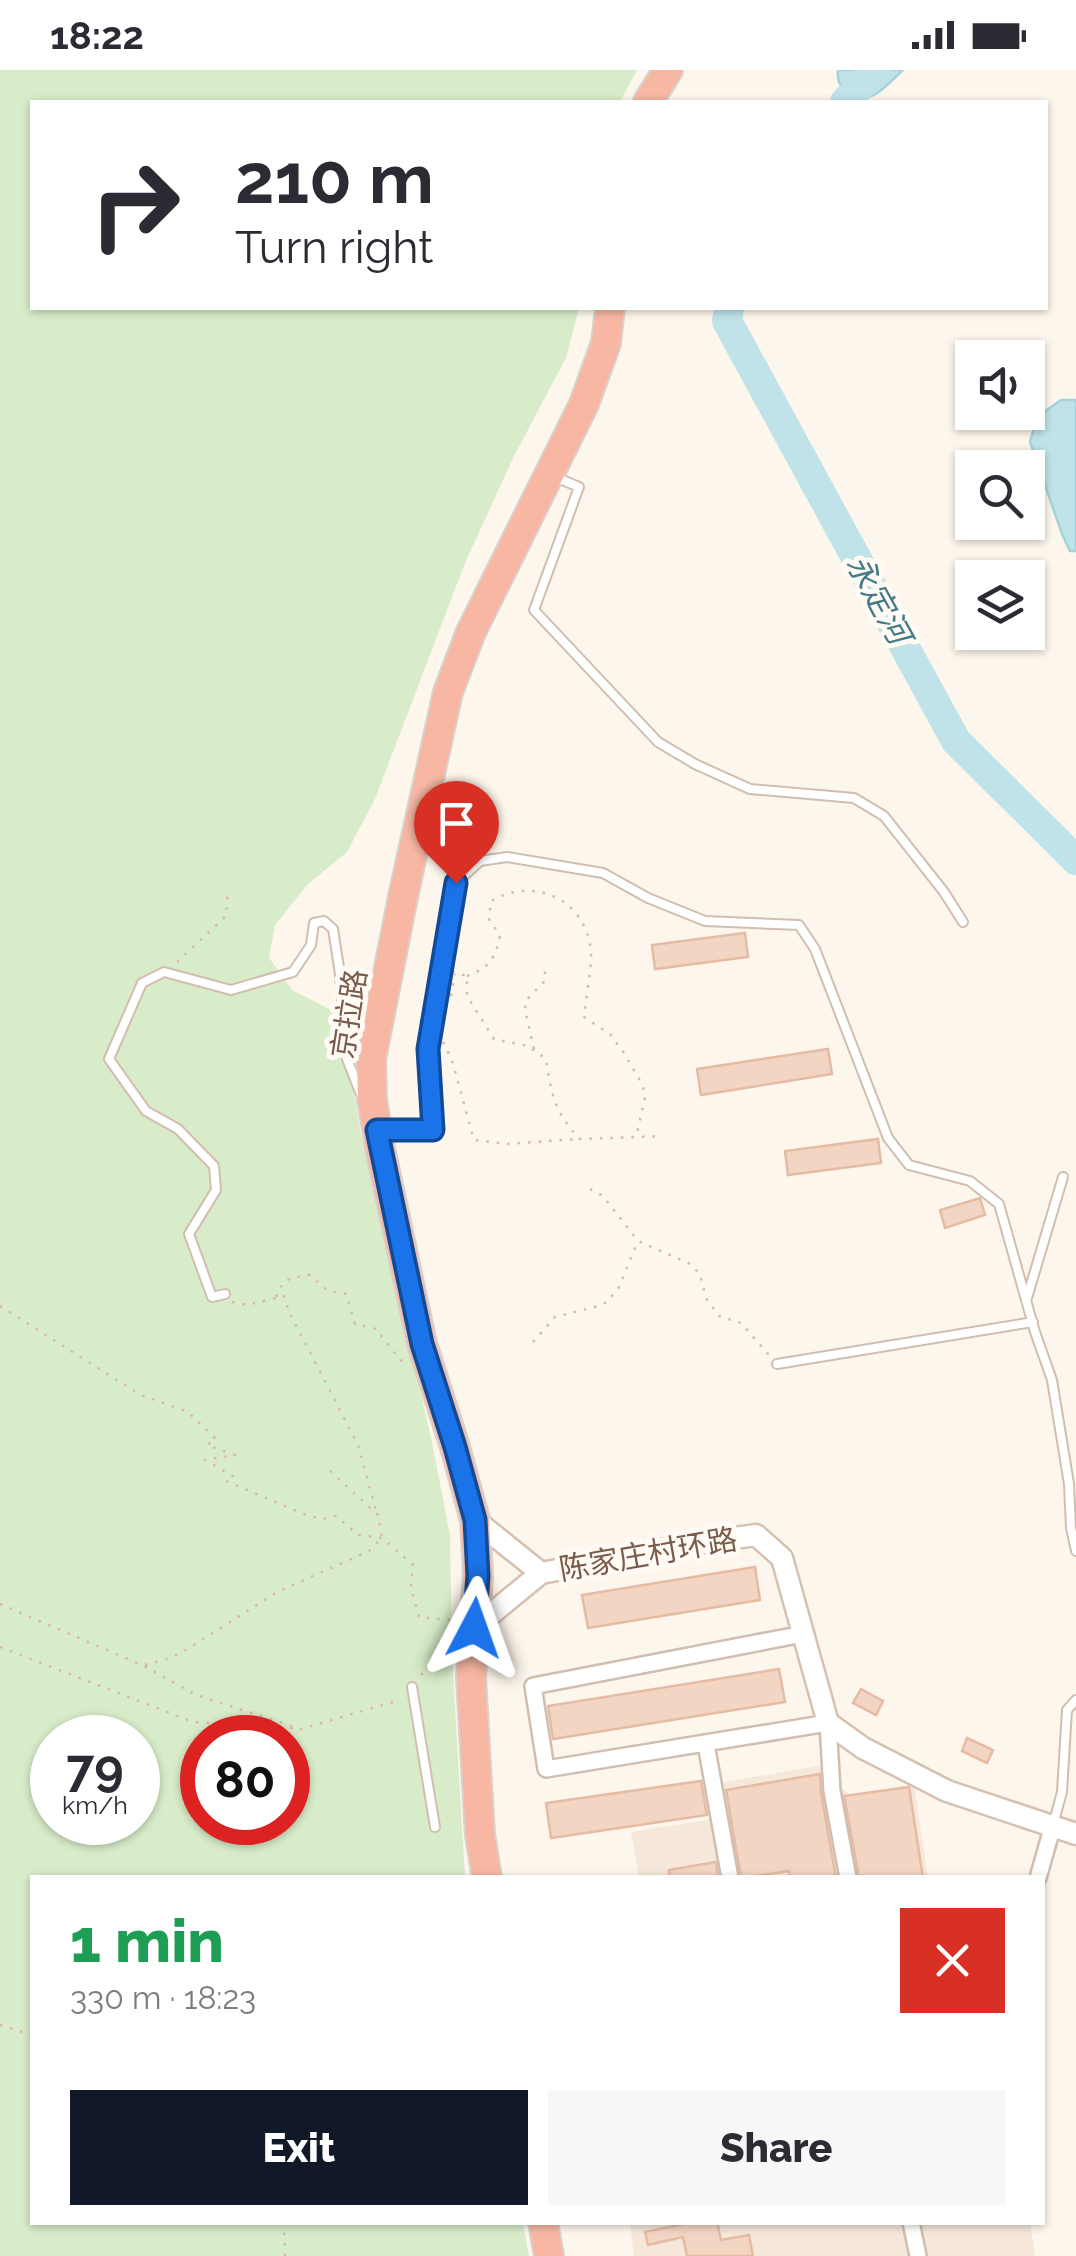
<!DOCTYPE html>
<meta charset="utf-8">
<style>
body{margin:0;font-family:Raleway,"Noto Sans SC",sans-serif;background:#f7f7f7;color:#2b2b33;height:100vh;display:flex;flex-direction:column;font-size:38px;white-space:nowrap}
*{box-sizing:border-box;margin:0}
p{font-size:32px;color:#7c7c81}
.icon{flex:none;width:55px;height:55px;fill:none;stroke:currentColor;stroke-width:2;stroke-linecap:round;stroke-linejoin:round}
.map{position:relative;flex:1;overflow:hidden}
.details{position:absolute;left:30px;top:1805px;width:1015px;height:350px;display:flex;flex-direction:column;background:#fff;border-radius:0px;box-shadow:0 2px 8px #0004}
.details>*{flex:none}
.guide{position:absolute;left:30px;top:30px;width:1018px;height:210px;border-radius:0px;box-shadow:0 2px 8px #0004;background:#fff;color:#2b2b33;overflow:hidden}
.tools{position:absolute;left:955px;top:270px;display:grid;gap:20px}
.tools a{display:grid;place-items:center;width:90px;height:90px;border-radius:0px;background:#fff;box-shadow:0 2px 8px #0004;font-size:50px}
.speed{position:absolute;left:30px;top:1645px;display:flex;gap:20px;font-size:50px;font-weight:700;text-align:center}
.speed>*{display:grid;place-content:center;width:130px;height:130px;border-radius:50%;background:#fff;box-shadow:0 2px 8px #0004;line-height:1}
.speed small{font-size:25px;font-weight:400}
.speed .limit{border:15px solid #d22;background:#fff;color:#111}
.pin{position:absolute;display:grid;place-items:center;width:85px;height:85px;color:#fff;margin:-102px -42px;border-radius:50% 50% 50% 0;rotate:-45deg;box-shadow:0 0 10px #0007}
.pin .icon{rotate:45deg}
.me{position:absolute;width:110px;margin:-55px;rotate:4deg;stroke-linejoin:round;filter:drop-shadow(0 0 8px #0008)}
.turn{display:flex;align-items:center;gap:35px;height:210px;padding:0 40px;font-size:45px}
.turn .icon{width:130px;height:130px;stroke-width:2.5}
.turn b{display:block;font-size:70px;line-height:85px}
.round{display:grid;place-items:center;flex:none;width:105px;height:105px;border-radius:0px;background:#f7f7f7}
.headline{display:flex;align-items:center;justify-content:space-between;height:170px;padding:0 40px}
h1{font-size:60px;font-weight:800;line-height:75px;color:#1e9e55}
.primary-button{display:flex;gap:20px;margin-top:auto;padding:20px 40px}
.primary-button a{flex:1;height:115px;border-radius:0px;background:#111827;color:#fff;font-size:40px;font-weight:800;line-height:115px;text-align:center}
.primary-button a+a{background:#f7f7f7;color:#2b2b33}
.status{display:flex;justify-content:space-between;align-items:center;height:70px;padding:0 50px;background:#fff;direction:ltr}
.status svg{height:28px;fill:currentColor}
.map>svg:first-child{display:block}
.residential{fill:#f5e8da}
.green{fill:#d8ecc9;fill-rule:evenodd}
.water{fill:#bfe3e8;stroke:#a5d3da;stroke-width:2.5}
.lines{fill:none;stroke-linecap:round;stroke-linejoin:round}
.river{stroke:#bfe3e8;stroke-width:30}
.building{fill:#f3d5c3;stroke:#e6bba3;stroke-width:2.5}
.lane-casing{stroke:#d1beb0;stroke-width:12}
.street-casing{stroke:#d1beb0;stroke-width:20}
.secondary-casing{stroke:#d6c0b0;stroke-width:25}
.highway-casing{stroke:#dad1cd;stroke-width:32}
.path{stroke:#d9b8a5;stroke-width:2.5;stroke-dasharray:2.5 8;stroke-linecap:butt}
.lane{stroke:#fff;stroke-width:8}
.street{stroke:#fff;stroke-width:15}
.secondary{stroke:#fff;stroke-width:20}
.highway{stroke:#f7b7a3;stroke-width:28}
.route-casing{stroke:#114b97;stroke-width:25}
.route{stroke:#1a73e8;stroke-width:18}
.labels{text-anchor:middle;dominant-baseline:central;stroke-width:10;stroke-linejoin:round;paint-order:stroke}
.street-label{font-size:30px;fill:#7a5c4d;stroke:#fffaf3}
.water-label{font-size:32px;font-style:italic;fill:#437c86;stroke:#fffaf3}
</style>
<div class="status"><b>18:22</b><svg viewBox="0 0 49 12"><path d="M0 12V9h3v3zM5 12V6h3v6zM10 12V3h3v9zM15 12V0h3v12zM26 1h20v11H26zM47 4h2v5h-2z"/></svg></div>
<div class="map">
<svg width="1076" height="2186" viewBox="0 0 1076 2186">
<rect width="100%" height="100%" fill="#fdf6ec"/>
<path class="residential" d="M819 1696 849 1725 914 1715 928 1807H639L631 1762 725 1747 719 1713Z
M630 2153H1030L1035 2186H634Z"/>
<path class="green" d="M0 0H637L620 32H32V238H579L566 288 514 386 465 493 375 729 347 782 308 814 275 855 269 888 292 920 333 941 352 1006 361 1065 432 1372 450 1466 452 1587 465 1807 32 1808V2152L523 2153 529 2186H0ZM52 1668H138V1752H52ZM202 1668H288V1752H202Z"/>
<path class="water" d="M838 0H903C887 14 869 40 847 22 839 15 837 10 838 0Z
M1061 330H1076V481H1070L1062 464 1030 372 1037 347Z"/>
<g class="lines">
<path class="river" d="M845 32 876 0
M729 238 727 251 956 671 1076 790"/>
</g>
<path class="building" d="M745 863 748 887 655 899 652 875Z
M828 979 832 1004 701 1025 697 999Z
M878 1069 881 1093 788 1105 785 1081Z
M980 1128 985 1145 945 1158 940 1140Z
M755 1497 760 1530 588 1558 582 1525Z
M779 1599 785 1632 553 1669 548 1636Z
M861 1619 883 1631 876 1645 853 1633Z
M967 1668 993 1680 987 1693 962 1681Z
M820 1704 821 1723 836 1808H790L789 1801 741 1808 726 1720Z
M701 1711 707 1745 551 1768 546 1733Z
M909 1717 923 1808H859L844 1726Z
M716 1792 718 1808H670L669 1800Z
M693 2152H717L721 2170 749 2165 753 2186H687L683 2167 648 2175 645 2162Z"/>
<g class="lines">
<g class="lane-casing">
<path id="lane" d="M553 406 579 417 534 540 658 672 695 694 750 719 854 728 884 746 944 822 963 852
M383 1060H433L428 979 446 871 456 813 480 791 507 787 603 803 648 828 705 851 799 855 815 879 888 1068 909 1095 970 1111 999 1134 1035 1262 1052 1310 1069 1414 1071 1458 1076 1481
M225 1224 212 1227 189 1164 216 1120 214 1096 178 1059 146 1041 109 989 142 913 164 902 231 920 293 902 311 875 314 853 324 851 333 859 340 904 347 989 360 1022
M1027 1228 1063 1107
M777 1294 1033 1252
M412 1617 435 1757
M1053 1755 1062 1722 1067 1640 1076 1630"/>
</g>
<g class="street-casing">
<path id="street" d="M803 1564 533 1616 546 1699 828 1653 832 1721 848 1808
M706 1674 730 1808
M1038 1808 1053 1755
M911 2152 918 2186"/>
</g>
<g class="secondary-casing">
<path id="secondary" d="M541 1503 700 1473 756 1465 782 1488 828 1653 863 1678 947 1721 1076 1764
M474 1558 541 1503 475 1450"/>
</g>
<g class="highway-casing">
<path id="highway" d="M648 32 668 0
M487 1808 480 1765 471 1608 478 1506 475 1450 455 1377 422 1274 380 1078 372 1029 371 989 404 822 448 622 471 562 584 334 606 273 610 238
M543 2152 549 2186"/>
</g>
<path class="path" d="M177 892 226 846 228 821
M452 902 467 906V926L494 969 528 976 546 989C551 1023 555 1044 580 1069L663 1066
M467 906C489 898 495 889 500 866L489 849 491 831C536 805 589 831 591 885 591 905 586 927 584 947L610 964 624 983 643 1016 645 1027 636 1068
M451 926 455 904
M443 972 452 990 474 1070 507 1074 578 1069
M534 979 525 940 526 930 545 911V896
M590 1119 603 1126 638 1171 690 1194 700 1204 706 1228 719 1246 741 1253 769 1285
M276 1227C284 1207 289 1208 310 1205L328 1221 346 1224 355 1254 376 1259 397 1286 405 1294
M232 1232 247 1235 284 1226 289 1242 358 1375 377 1444
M0 1236 139 1324 188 1342 216 1369 207 1375 235 1385 205 1390 233 1406 226 1411 306 1445 322 1449 336 1446 358 1465 382 1468 413 1495 411 1517 419 1547 451 1550
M533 1272 555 1247 602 1235 609 1230 619 1217 637 1173
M0 1534 144 1596 196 1625 301 1659 400 1630
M0 1577 193 1652 294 1658
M145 1595 170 1588 186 1580 277 1522 369 1481 382 1468 378 1445 327 1398
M421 1605 452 1569
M0 1955 32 1965
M284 2152 285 2186"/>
<use href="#lane" class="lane"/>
<use href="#street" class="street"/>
<use href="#secondary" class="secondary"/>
<use href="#highway" class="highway"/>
</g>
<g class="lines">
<g class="route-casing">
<path id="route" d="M456 813 428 979 433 1060H377L422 1274 455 1377 475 1450 478 1506 474 1558"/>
</g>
<use href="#route" class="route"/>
</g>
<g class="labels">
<g class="street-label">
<text transform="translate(349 944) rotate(-81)">京拉路</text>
<text transform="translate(648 1484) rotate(-10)">陈家庄村环路</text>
</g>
<g class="water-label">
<text transform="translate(879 529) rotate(61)">永定河</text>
</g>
</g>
</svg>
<div class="tools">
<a><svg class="icon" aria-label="sound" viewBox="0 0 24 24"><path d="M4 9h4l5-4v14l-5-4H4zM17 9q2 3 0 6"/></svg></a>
<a><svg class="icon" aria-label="search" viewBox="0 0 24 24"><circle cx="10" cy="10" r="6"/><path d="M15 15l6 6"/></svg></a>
<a><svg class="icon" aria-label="layers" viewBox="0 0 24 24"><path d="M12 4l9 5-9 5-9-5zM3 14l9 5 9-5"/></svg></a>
</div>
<div class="speed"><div>79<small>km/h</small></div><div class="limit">80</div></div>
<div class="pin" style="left:456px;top:813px;background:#d93025"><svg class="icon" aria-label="arrive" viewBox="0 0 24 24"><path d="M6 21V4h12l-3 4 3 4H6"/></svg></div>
<svg class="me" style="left:474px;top:1558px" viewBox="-20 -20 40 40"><path d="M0-17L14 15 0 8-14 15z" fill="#1a73e8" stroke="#fff" stroke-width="4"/></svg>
<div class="guide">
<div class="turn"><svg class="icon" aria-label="right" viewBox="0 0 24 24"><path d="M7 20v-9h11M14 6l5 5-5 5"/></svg><div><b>210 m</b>Turn right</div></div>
</div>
<section class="details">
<div class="headline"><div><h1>1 min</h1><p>330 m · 18:23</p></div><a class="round" style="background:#d93025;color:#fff"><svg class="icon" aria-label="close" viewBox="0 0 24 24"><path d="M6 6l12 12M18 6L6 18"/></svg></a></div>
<div class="primary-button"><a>Exit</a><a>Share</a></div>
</section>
</div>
